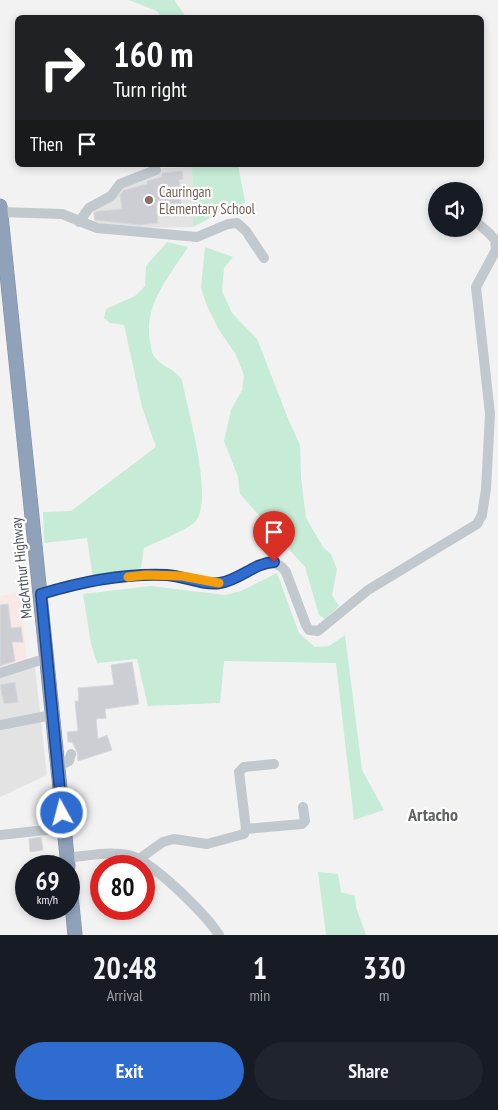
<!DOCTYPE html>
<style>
body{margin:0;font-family:"PT Sans Narrow",sans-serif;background:#20242c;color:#f1f3f6;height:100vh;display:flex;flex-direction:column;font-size:19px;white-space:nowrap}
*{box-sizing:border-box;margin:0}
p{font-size:16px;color:#9ea1a6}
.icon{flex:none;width:28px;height:28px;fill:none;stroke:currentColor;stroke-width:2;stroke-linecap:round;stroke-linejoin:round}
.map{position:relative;height:935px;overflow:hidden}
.sheet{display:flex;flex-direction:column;background:#171b24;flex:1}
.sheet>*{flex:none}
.hud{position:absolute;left:15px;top:15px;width:469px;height:152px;border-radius:8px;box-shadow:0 2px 8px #0003;background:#202124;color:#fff;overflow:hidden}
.buttons{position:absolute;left:428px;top:182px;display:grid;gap:10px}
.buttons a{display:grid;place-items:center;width:55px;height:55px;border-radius:50%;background:#171b24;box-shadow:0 2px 8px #0003;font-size:25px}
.speed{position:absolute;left:15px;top:855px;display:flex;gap:10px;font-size:25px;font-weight:700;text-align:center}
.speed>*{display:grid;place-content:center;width:65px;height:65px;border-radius:50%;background:#171b24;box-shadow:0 2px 8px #0003;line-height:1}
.speed small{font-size:12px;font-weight:400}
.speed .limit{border:8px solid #d22;background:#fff;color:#111}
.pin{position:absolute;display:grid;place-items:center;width:42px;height:42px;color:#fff;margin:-51px -21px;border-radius:50% 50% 50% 0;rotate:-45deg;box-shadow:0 0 5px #0007}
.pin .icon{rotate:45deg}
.me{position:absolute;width:55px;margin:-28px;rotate:353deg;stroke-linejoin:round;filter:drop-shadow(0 0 4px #0008)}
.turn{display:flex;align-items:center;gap:18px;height:105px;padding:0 15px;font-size:22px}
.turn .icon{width:65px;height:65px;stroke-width:2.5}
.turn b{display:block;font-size:35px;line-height:42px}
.then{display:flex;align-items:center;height:48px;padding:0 15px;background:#0003;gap:10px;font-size:19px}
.eta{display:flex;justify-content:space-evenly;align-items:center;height:85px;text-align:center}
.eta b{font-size:30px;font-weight:600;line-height:35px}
.action{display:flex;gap:10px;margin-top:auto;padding:10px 15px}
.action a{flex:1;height:58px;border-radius:30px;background:#2f6cd0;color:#fff;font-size:20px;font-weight:600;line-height:58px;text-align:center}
.action a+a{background:#20242c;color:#f1f3f6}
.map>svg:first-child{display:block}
.education{fill:#e4e3e3}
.medical{fill:#f9e9e6}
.green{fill:#c6ebd6}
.building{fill:#ccced3;stroke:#d6d8dc}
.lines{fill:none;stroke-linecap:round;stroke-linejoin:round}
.highway-casing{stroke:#7b8da6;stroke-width:15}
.minor{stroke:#c1c8ce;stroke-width:10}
.highway{stroke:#8fa2ba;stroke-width:14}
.route-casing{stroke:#1f4687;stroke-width:12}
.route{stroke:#2f6cd0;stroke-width:9}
.slow{stroke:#f59e0b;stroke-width:9}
.education-dot{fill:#8d6e63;stroke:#fff;stroke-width:2}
.labels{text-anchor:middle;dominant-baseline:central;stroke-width:4.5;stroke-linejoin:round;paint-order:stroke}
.education-label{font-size:15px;fill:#785e54;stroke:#fff;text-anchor:start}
.street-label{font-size:15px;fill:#4b545d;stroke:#fff}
.quarter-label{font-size:18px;font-weight:bold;fill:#5f6165;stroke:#fff}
</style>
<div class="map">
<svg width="498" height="935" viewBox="0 0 498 935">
<rect width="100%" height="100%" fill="#f3f2f2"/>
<path class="education" d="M192 167 193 227 135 228 94 223 93 207 120 186 165 168Z
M34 658 47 775 0 797V671Z"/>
<path class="medical" d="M20 592 27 661 0 671V596Z"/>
<path class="green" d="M129 0H174L186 17H161L157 11Z
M192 165H238L245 201 242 215 220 213 193 227Z
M167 242 188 247C170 275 143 306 150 341 151 346 151 352 154 356 162 368 175 368 182 380 187 409 215 500 195 522 189 529 154 543 144 548L141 568 93 578 87 538 44 543 43 512 71 511 156 447 142 407 124 325 110 323 104 318 106 309 135 296 145 286 146 266Z
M205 247 233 257 224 268 222 291 232 313 257 339 289 421 300 445 301 477 306 518 323 547 331 554 337 569 332 595 339 606 325 619 319 615 305 567 240 494 238 477 224 441 231 410 242 390 244 375 235 353 219 330 207 306 201 288Z
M277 573 299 633 315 647 329 646 345 635 362 770 384 810 354 820 336 663 224 661 220 703 148 706 137 659 97 663 91 644 83 594 150 586 225 595 241 591Z
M318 872 338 874 341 892 355 896 356 907 366 935H326Z"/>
<path class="building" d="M182 171 183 179 179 180 182 213 171 214 170 203 156 205 158 223 139 225 95 220 94 213 99 211 122 209 120 195 124 190 147 184V181L161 177 162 173Z
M8 604 11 628 21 627 23 642H12L15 661 0 666V605Z
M132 662 139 704 105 709 106 718 96 719 98 739 107 735 112 750 78 761 77 752 72 742H68L67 732 78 731 75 701H79L78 688 114 685 111 665Z
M15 682 18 702 4 704 0 685Z
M41 837 43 850 30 852 29 839Z"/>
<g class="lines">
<g class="highway-casing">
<path id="highway" d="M0 206 68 866
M69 875 75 935"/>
</g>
<path class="minor" d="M1 212 62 214 97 228 197 237 228 224 237 223 246 231 264 258
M79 222 89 208 111 196 120 184 156 170
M41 594C80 582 125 573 166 575 183 576 201 584 219 583 241 582 269 547 286 572L306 625 309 630 318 631 368 590 477 524 482 515 486 489 490 414 476 287 496 250 495 240 490 234 474 220
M0 673 47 658
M0 725 52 715
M57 767 69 761 71 754
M246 829 302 824 305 821 303 807
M0 835 64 828
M67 858C86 856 109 851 128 855 151 859 206 915 219 935
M139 859 163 842 174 839 207 844 244 834 246 829 239 772 244 767 274 764"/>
<use href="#highway" class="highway"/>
</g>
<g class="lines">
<g class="route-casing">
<path id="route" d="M62 813 41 594C80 582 126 573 167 575 184 576 204 586 220 583 240 580 254 563 274 562"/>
</g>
<use href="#route" class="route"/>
<path class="slow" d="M128 577 146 575 182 576 219 583"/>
</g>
<circle class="education-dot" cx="149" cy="200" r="5"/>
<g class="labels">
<g class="education-label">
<text x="159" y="191">Cauringan<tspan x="159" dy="17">Elementary School</tspan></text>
</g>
<g class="street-label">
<text transform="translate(21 568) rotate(-96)">MacArthur Highway</text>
</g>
<g class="quarter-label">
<text x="433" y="814">Artacho</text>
</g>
</g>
</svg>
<div class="buttons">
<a><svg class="icon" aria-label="sound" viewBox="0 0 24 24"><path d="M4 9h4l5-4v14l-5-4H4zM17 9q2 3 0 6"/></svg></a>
</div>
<div class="speed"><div>69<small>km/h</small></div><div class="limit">80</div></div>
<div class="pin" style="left:274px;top:562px;background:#d93025"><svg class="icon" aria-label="arrive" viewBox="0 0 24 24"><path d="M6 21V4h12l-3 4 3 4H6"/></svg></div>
<svg class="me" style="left:62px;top:813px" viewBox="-20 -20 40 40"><circle r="17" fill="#2f6cd0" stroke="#fff" stroke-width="3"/><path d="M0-11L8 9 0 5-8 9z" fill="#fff"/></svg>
<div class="hud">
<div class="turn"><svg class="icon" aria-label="right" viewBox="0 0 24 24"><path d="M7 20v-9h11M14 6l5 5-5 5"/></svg><div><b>160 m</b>Turn right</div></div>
<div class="then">Then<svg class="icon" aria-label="arrive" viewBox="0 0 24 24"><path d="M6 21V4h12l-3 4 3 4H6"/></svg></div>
</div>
</div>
<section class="sheet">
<div class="eta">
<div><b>20:48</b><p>Arrival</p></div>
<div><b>1</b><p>min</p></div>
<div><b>330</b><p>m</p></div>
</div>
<div class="action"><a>Exit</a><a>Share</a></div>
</section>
